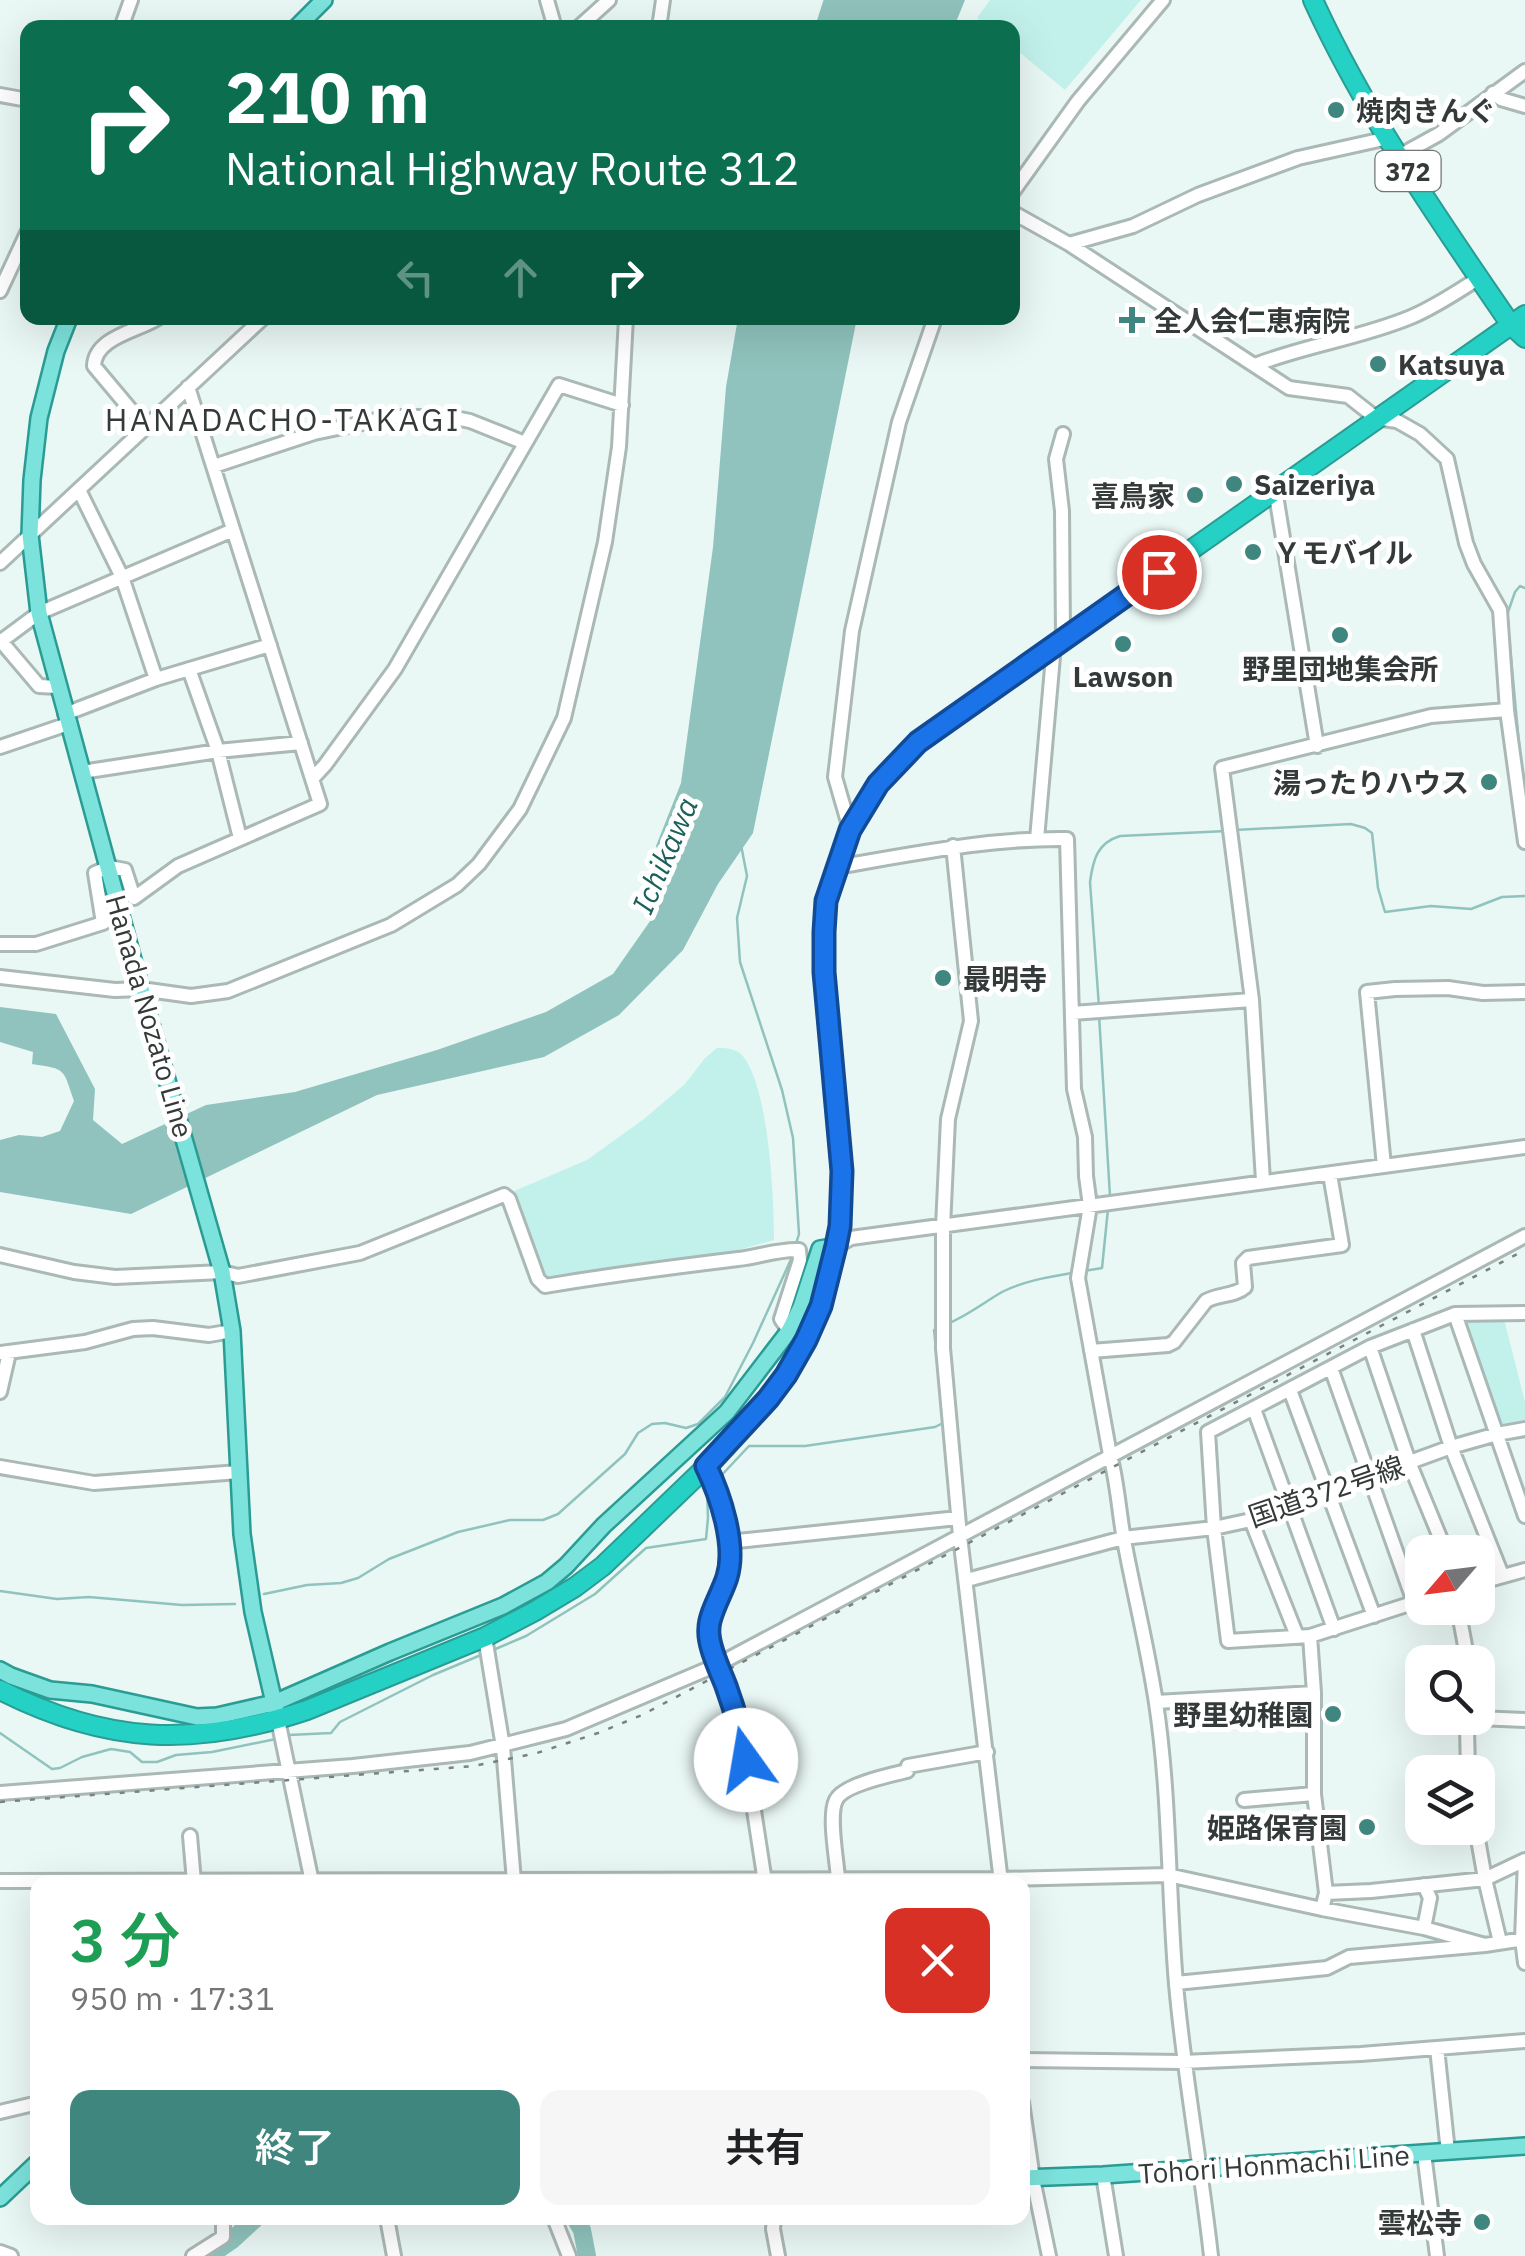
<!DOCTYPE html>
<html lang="ja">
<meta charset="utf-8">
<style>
body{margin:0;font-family:"IBM Plex Sans","Noto Sans JP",sans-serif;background:#f6f6f6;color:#202124;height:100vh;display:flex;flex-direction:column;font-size:38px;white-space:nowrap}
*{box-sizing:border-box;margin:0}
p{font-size:32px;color:#757577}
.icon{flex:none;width:55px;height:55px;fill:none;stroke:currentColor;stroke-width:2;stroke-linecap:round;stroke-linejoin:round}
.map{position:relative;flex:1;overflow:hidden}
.drawer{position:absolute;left:30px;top:1875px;width:1000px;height:350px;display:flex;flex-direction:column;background:#fff;border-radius:20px;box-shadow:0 10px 40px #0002}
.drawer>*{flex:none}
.guide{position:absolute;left:20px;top:20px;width:1000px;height:305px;border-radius:20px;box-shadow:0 10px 40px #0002;background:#0b6e4f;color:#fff;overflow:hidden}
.needle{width:65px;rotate:242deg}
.fabs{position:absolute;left:1405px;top:1535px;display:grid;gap:20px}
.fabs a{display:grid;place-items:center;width:90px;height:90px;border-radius:20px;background:#fff;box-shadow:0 10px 40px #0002;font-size:50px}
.pin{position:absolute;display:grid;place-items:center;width:85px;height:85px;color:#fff;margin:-42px;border:5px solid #fff;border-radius:50%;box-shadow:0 2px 10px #0007}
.me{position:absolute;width:110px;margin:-55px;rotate:347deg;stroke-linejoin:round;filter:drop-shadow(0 0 8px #0008)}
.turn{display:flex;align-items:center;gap:35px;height:210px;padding:0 40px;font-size:45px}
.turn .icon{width:130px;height:130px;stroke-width:2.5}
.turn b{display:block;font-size:70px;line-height:85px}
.lanes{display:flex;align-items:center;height:95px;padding:0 40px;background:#0003;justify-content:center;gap:50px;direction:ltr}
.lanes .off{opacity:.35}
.round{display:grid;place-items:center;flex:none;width:105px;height:105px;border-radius:20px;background:#f6f6f6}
.overview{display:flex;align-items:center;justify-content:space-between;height:170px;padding:0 40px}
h1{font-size:60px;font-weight:600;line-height:75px;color:#1e9e55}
.button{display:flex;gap:20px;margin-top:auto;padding:20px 40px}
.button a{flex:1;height:115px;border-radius:20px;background:#3f867f;color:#fff;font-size:40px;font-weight:600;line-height:115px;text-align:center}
.button a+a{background:#f6f6f6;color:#202124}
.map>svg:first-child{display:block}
.green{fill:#c2f1eb}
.water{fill:#90c3bd}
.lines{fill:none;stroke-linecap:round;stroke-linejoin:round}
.stream{stroke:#90c3bd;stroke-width:2.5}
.river{stroke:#90c3bd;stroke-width:18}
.minor-casing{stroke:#aab8b6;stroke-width:18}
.major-casing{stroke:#2a9c94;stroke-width:20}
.highway-casing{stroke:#2a9c94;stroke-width:22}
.minor{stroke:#fff;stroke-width:12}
.major{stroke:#7ce3dc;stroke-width:15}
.highway{stroke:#25d1c5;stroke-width:18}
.rail{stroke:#798281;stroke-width:2.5;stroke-dasharray:5 10;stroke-linecap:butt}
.route-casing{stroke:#114b97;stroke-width:25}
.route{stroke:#1a73e8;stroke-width:18}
.poi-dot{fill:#3f867f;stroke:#fff;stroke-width:4}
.labels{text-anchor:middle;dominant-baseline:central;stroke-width:10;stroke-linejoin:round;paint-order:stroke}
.shield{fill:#fff;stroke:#717574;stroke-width:2.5}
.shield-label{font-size:25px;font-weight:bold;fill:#343a39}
.poi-label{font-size:28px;font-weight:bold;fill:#343a39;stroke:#fff;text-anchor:start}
.street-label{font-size:28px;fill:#343a39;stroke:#fff}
.water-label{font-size:30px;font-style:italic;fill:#1d615c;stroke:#fff}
.quarter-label{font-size:32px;letter-spacing:2.5px;fill:#343a39;stroke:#fff}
</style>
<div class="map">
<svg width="1525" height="2256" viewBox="0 0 1525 2256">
<rect width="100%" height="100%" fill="#e9f7f5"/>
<path class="green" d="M990 0H1141L1065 90 1013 47 1012 28 988 27 977 18Z
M717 1048C729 1048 739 1049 745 1059 769 1094 774 1197 774 1240L735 1251 681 1261 646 1262 546 1279 541 1277 512 1192 587 1160 644 1119 685 1084 705 1058Z
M1501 1319 1505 1323 1525 1402V1420L1501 1425 1496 1421 1464 1321Z"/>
<path class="water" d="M838 0H965L954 27H828Z
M738 318H857L753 833 718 884 683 950 619 1015 544 1057 377 1095 131 1214 0 1192V1140L19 1135 42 1137 60 1131 74 1101C63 1069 67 1069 32 1064L33 1052 0 1042V1007L56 1014 95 1089 93 1120 122 1144 206 1105 295 1092 437 1050 546 1012 613 974 655 914 663 865 656 846 681 783 713 547 726 387Z"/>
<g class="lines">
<path class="stream" d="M1521 765 1507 615 1515 592 1520 586 1525 588
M1235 830 1351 824 1365 828 1372 833 1378 888 1385 912 1431 906 1471 909 1502 897 1525 896
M741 845 747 876 737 918 740 962 782 1090 793 1138 799 1234 795 1247
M1099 1007 1090 882C1093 860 1097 843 1120 836L1227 831
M1099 1015 1110 1196
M1084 1271 1102 1268 1108 1209
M947 1324C967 1316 983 1303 1002 1292 1024 1281 1048 1277 1072 1273
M939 1327 934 1330 939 1376
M718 1479 749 1446H805L935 1427 943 1423
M0 1591 57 1599 89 1597 182 1605 235 1604
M264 1594 307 1585 341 1583 358 1578 389 1559 458 1532 510 1520H543L558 1514 625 1454 638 1433 652 1424 665 1423 686 1428 698 1424 725 1397 753 1343 793 1255
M493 1650 526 1636 595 1594 646 1548 706 1539 708 1518 707 1490 712 1485
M0 1733 52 1769 60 1768 82 1757 111 1749 130 1752 142 1762H157L176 1755 212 1752 276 1739
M289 1735 331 1733 340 1722 433 1675 481 1655"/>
<path class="river" d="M824 28 833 0
M575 2218 582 2230 587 2256
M209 2256 232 2240 256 2218"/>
<g class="minor-casing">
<path id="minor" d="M547 0 555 28
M121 28 131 0
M578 28 609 0
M659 28 663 0
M1493 93 1501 99 1525 106
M0 95 28 100
M1399 156 1439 134 1525 71
M1012 193 1078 101 1163 0
M1012 212 1069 244 1289 388 1348 396 1376 418 1397 421 1420 434 1447 459 1466 543 1474 564 1500 610 1507 710
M1069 244 1133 226 1198 195 1298 158 1388 138
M0 291 28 231
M1255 365C1306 345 1361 338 1411 317 1435 307 1457 292 1479 278
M146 428 94 366C95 337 138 331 158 318
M214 466 314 433 391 417H450L470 421 525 443
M1275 489 1317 746
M79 490 122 577 156 679
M0 563 263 318
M1063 638 1062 511 1056 459 1063 434
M0 640 39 686 57 687
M0 642 39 613 233 530
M189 669 218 751 240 838
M65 714 156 679 270 645
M0 747 68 724
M82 772 218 751 301 743
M313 778 325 765 395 669 559 385 622 405
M850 829 835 777 852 631 899 422 935 318
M1037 839 1054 645
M953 846 971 1021 948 1119 943 1227V1348L960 1536 1001 1882
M836 867C913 854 989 838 1067 839L1074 1089 1085 1137 1086 1176 1090 1206 1078 1278 1110 1455C1118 1485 1119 1515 1125 1545 1135 1598 1148 1650 1156 1703 1170 1795 1168 1890 1176 1984 1184 2075 1201 2165 1211 2256
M0 944H36L103 923 95 873 109 867 125 870 134 898 178 866 320 804 188 387
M0 977 115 990 141 989 191 996 228 991 391 925 457 885 479 864 520 809 564 718 605 542 619 447 626 318
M1072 1013 1252 1000
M1384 1166 1367 992 1395 989 1448 988 1483 993 1525 992
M1263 1181 1252 1000 1222 768 1431 716 1507 710 1525 842
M837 1246 851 1238 1525 1147
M0 1255 74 1272 115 1277 222 1272 238 1276 360 1253 504 1195 509 1199 538 1279 545 1286C609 1275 673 1267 738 1259 759 1257 777 1249 799 1250L800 1260 781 1319 789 1331
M1455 1314 1525 1516
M1413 1330 1451 1447 1502 1575
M1370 1347 1409 1462 1446 1552
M1091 1351 1168 1345 1174 1342 1206 1301C1218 1294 1235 1296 1245 1287L1243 1263 1248 1258 1342 1245 1330 1174
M0 1353 85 1342 133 1329 153 1328 209 1335 232 1331
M1331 1368 1414 1602
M1290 1390 1374 1616
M0 1392 9 1353
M1254 1409 1334 1629
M707 1466 719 1492 728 1542 729 1572 709 1627 717 1665 724 1681 743 1739 765 1882
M0 1467 94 1483 239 1472
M1251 1520 1297 1636
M728 1542 958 1518
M967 1580 1123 1538 1214 1528 1251 1520 1451 1447 1497 1434 1525 1429
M1478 1583 1525 1570
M1422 1600 1310 1636 1228 1641 1214 1528 1208 1432 1370 1347 1455 1314 1525 1313
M1458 1608 1468 1662
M1310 1636 1314 1693V1794L1326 1893 1322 1909
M485 1637 503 1747 514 1881
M1156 1702 1314 1693
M1477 1718 1525 1720
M278 1720 312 1882
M1468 1772 1467 1728 1477 1718
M0 1793 353 1766 470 1753 566 1729 717 1665 1525 1236
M1244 1800 1314 1794
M1476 1828 1485 1879 1500 1942
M190 1836 194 1882
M1525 1860 1522 1939 1525 1963
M838 1879C837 1860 828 1816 836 1800 843 1785 890 1775 907 1771L908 1766 987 1752
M0 1881 1001 1879 1168 1875 1322 1909 1424 1928 1485 1945
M1326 1893 1371 1891 1485 1879 1525 1860
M1424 1928 1430 1898 1424 1885
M1176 1983 1327 1968 1349 1957 1485 1945 1525 1939
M1437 2048 1448 2152
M1022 2060 1183 2062 1361 2054 1525 2041
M1022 2102 1033 2179 1049 2256
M0 2112 38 2103
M1424 2153 1437 2256
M1103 2175 1116 2256
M387 2218 394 2256
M554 2218 569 2256
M774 2218 773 2229 778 2256
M0 2252 11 2256
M193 2256 223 2237V2218"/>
</g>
<g class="major-casing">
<path id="major" d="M296 28 324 0
M69 318 56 351 39 418 32 480 30 535 39 613 141 989 222 1272 232 1331 242 1534 253 1612 278 1720
M0 1670 11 1676 50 1690 92 1694 197 1717 217 1716 274 1703 390 1652 503 1606 547 1582 566 1566 604 1525 727 1412 789 1331 801 1307 820 1249 837 1246
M1022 2178 1103 2175 1525 2146
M0 2198 38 2162"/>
</g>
<g class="highway-casing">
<path id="highway" d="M1313 0C1366 116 1440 221 1511 325L1525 338
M0 1690C106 1744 194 1748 307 1710L485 1637 535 1611 575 1587 603 1566 707 1466 768 1399 786 1375 806 1340 821 1306 840 1226 841 1171 824 972V933L827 901 850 829 878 784 918 742 1525 315"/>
</g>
<use href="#minor" class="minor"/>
<use href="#major" class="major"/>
<use href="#highway" class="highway"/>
<path class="rail" d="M0 1802 474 1766 537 1753 598 1733 642 1715 1525 1250"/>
</g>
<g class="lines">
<g class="route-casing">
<path id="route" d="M746 1760C742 1735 735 1711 726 1686 720 1670 707 1645 709 1628 709 1614 723 1591 727 1577 737 1545 720 1495 706 1466L768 1399 786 1375 806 1340 821 1306 836 1246 840 1226 842 1171 824 972V932L826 901 850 830 878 784 918 742 1159 572"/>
</g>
<use href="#route" class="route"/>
</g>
<g class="poi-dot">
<circle cx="1336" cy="110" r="10"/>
<path d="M1127 305h10v10h10v10h-10v10h-10v-10h-10v-10h10z"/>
<circle cx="1378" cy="364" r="10"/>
<circle cx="1234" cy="484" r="10"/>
<circle cx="1195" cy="495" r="10"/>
<circle cx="1253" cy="552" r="10"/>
<circle cx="1340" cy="635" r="10"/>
<circle cx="1123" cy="644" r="10"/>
<circle cx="1489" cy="782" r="10"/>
<circle cx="943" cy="978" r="10"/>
<circle cx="1333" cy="1714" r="10"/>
<circle cx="1367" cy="1827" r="10"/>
<circle cx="1482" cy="2222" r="10"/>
</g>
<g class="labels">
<rect class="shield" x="1375.5" y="151" width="65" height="40" rx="8"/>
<g class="shield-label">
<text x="1408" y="171">372</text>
</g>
<g class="poi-label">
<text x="1356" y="110">焼肉きんぐ</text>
<text x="1154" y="320">全人会仁恵病院</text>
<text x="1398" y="364">Katsuya</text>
<text x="1254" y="484">Saizeriya</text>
<text x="1175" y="495" text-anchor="end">喜鳥家</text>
<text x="1273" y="552">Ｙモバイル</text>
<text x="1340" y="668" text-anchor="middle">野里団地集会所</text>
<text x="1123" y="676" text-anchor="middle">Lawson</text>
<text x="1469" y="782" text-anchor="end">湯ったりハウス</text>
<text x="963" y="978">最明寺</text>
<text x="1313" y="1714" text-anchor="end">野里幼稚園</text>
<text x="1347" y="1827" text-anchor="end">姫路保育園</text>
<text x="1462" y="2222" text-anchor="end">雲松寺</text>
</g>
<g class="street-label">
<text transform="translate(150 1016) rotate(74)">Hanada Nozato Line</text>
<text transform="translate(1326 1491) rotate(-19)">国道372号線</text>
<text transform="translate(1274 2164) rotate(-4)">Tohori Honmachi Line</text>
</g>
<g class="water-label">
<text transform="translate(664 855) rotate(-67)">Ichikawa</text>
</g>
<g class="quarter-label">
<text x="283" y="419">HANADACHO-TAKAGI</text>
</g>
</g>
</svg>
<div class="fabs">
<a><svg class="needle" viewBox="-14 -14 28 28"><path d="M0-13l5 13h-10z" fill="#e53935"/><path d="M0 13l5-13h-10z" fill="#757577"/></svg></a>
<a><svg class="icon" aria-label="search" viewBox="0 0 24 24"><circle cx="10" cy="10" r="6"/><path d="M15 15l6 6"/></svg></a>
<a><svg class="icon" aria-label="layers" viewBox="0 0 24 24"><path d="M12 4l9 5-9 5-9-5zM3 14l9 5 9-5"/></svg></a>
</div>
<div class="pin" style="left:1159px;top:572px;background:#d93025"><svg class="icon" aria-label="arrive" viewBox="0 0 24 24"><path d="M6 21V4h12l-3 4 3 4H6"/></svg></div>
<svg class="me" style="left:746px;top:1760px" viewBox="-20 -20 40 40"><circle r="19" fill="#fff"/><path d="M0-13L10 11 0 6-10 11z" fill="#1a73e8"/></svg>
<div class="guide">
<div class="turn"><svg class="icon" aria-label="right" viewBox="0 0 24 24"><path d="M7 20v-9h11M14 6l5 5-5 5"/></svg><div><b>210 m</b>National Highway Route 312</div></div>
<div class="lanes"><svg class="icon off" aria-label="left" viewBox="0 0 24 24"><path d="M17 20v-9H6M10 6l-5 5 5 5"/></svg><svg class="icon off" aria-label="ahead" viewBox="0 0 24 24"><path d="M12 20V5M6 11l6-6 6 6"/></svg><svg class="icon" aria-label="right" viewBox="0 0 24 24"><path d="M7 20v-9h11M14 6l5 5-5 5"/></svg></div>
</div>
<section class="drawer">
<div class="overview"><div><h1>3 分</h1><p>950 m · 17:31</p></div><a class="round" style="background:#d93025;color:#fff"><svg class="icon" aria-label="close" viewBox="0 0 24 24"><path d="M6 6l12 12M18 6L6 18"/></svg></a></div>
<div class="button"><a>終了</a><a>共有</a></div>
</section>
</div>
